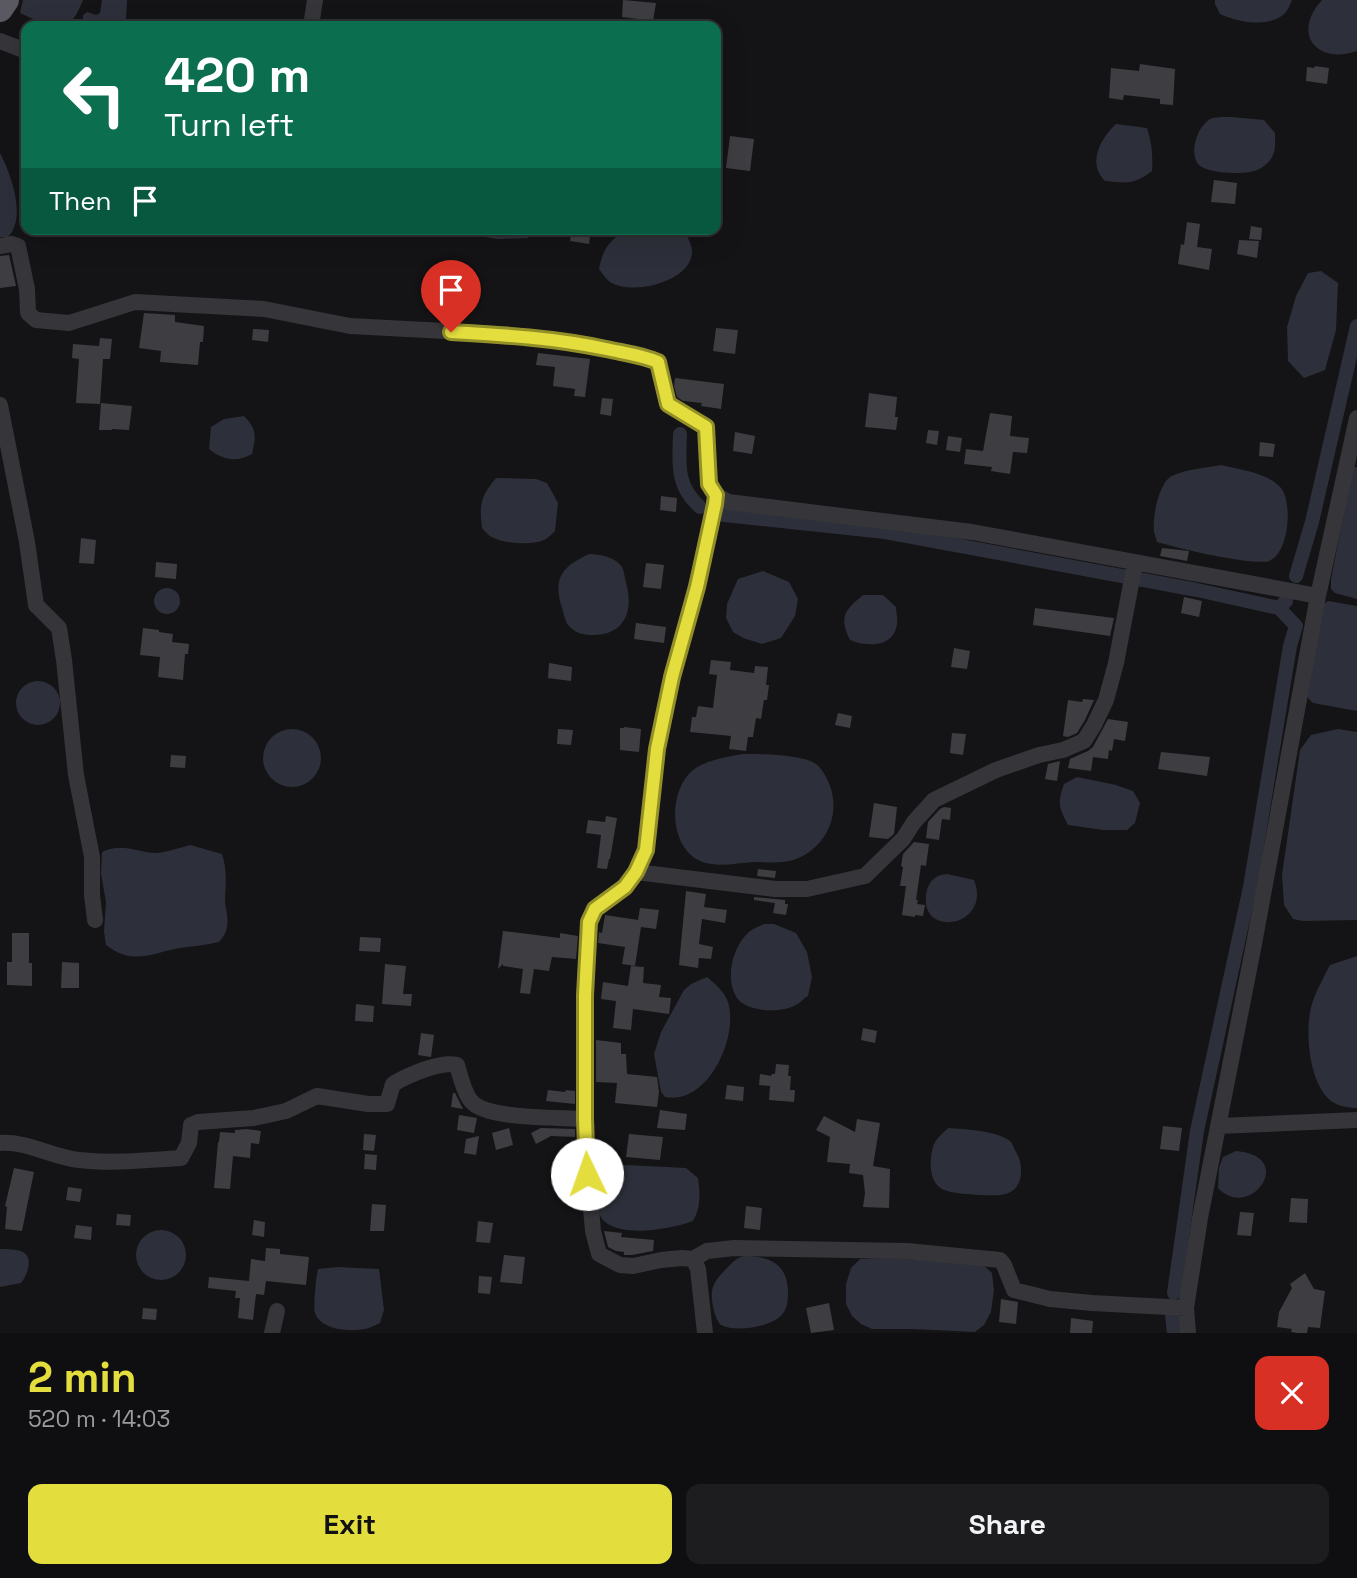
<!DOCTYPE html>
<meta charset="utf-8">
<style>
body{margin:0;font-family:"Space Grotesk",sans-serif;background:#1d1c1e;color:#f1f3f6;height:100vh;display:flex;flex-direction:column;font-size:26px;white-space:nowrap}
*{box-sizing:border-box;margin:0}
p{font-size:23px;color:#9b9c9f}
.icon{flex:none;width:38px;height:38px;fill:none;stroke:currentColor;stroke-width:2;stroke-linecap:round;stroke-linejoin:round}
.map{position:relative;height:1333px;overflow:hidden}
.side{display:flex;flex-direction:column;background:#0f0e10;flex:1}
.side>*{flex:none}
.banner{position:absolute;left:21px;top:21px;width:700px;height:214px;border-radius:14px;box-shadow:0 7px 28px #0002,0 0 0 2px #2f2e30;background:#0b6e4f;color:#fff;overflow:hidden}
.pin{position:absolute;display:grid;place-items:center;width:60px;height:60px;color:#fff;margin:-72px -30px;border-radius:50% 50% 50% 0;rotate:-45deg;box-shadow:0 0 7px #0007}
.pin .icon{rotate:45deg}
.me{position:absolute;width:77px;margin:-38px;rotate:357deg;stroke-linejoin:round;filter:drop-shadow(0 0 5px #0008)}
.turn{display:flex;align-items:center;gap:24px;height:147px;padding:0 28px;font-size:32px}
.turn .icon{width:91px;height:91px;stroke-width:2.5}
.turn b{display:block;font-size:49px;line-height:60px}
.then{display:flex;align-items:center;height:66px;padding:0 28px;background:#0003;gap:14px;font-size:26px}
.round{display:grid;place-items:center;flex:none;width:74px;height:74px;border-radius:14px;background:#1d1c1e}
.head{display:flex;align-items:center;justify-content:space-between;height:119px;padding:0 28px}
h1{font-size:42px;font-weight:700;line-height:52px;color:#e3dd3e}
.action{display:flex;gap:14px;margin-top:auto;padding:14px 28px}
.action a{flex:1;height:80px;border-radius:14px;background:#e3dd3e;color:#111;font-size:28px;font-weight:700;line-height:80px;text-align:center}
.action a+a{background:#1d1c1e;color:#f1f3f6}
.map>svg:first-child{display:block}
.water{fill:#2d303a}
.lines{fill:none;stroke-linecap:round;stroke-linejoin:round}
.canal{stroke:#2d303a;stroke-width:14}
.building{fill:#3e3e42}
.minor{stroke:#35353a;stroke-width:16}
.trunk{stroke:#5a5961;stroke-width:26}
.route-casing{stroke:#949028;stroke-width:18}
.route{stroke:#e3dd3e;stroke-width:12}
</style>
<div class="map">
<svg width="1357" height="1333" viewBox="0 0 1357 1333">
<rect width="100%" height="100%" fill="#141315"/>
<path class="water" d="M23 0H83C78 12 75 20 64 26L35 20 20 13Z
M102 0H127L126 21 123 25 109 20 98 24 83 25V15L87 12 96 15 100 13Z
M1215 0H1292C1290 5 1287 12 1283 15 1266 28 1237 22 1220 14L1215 4Z
M1322 0H1357V51C1317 65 1291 34 1322 0Z
M1221 117H1231L1264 120 1275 133C1275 140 1276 149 1273 155 1271 161 1263 168 1257 170 1246 175 1206 174 1198 164 1189 152 1197 127 1210 119 1213 117 1217 118 1221 117Z
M1116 124 1147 128C1152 143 1153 156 1152 171 1135 185 1125 183 1105 181 1087 163 1100 139 1116 124Z
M0 153C11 174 27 218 8 237H0Z
M431 229H534L528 238 498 239Z
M631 229H679L685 232C688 238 693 247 692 253 690 282 632 296 610 282 606 279 602 273 599 269 602 250 612 235 631 229Z
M1321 271 1338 283 1336 330 1325 370 1304 378 1288 361 1287 327 1296 296 1308 273Z
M244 416C257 429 256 436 252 454 236 463 223 460 209 449L211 427 224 419Z
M1221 465C1240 470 1267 472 1281 488 1293 503 1289 554 1269 561 1253 566 1176 548 1157 542 1156 539 1155 535 1154 532 1152 518 1159 482 1172 476 1186 469 1206 468 1221 465Z
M1353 467H1357V599L1335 593 1331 589V579Z
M496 478 536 479 547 483 558 503 555 531C552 534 549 537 546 539 533 546 502 544 490 536 488 535 484 530 482 528 479 504 481 496 496 478Z
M589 554C600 554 615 557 622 567 624 571 625 578 626 583 634 610 625 635 594 635 584 635 577 634 570 627 565 623 564 614 562 608 552 578 563 566 589 554Z
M763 571 789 582 798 599 795 616 781 638 762 644 743 638 733 632 726 618 727 604 738 579Z
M154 601a13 13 0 1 1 26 0a13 13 0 1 1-26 0Z
M863 595H883L896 607C896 612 898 619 897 624 894 648 867 647 850 640 839 617 844 611 863 595Z
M1328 601 1357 606V711L1313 703 1305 695 1320 607Z
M16 703a22 22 0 1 1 44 0a22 22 0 1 1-44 0Z
M1338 729 1357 732V920L1303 921 1293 919 1284 905 1282 875 1300 750 1311 735Z
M263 758a29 29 0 1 1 58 0a29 29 0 1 1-58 0Z
M743 754C760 754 803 754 816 764 823 770 827 778 830 786 841 816 825 848 796 859 784 864 767 862 754 862 738 863 722 867 706 863 669 854 666 792 693 770 706 760 727 757 743 754Z
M1077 777 1116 785 1133 791 1140 803 1135 823 1127 830H1103L1068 825C1059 807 1057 804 1064 784Z
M190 845 222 854C227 869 226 883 225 899 225 909 229 917 227 927 226 933 223 937 219 942 206 945 193 946 180 948 151 953 133 966 106 945L104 932 106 902 101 874 102 852C123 842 137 853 157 853 167 852 179 848 190 845Z
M947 874 974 880C993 928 915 940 927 890 930 880 936 875 947 874Z
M764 924H774L796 933 807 952 812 977 808 996C803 999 799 1004 794 1006 780 1013 747 1012 737 998 724 978 733 945 750 931 754 928 760 926 764 924Z
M1357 956V1108C1349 1108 1338 1106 1331 1101 1309 1084 1304 1030 1312 1004 1316 991 1324 977 1330 965Z
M707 977C715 984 724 991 728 1002 739 1037 708 1106 665 1097L661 1092 654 1054 661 1032 684 990 691 984Z
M948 1128C964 1129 1000 1131 1011 1142 1013 1145 1014 1149 1016 1152 1023 1163 1024 1183 1012 1191 1003 1197 990 1195 980 1195 968 1194 953 1194 942 1189 928 1181 929 1158 934 1144 937 1138 943 1133 948 1128Z
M1236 1151C1298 1156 1250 1222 1218 1188L1219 1168 1223 1157Z
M626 1165 686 1168 698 1178C700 1193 701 1208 693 1221 672 1229 622 1238 604 1221 598 1215 598 1208 597 1201 596 1175 602 1169 626 1165Z
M136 1255a25 25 0 1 1 50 0a25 25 0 1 1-50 0Z
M0 1249C7 1249 17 1249 23 1252 34 1258 27 1276 21 1283L0 1287Z
M744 1256C769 1256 787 1263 788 1291 788 1297 788 1306 784 1312 775 1327 736 1333 721 1325 718 1323 715 1315 714 1311 709 1289 712 1283 727 1268 733 1262 736 1258 744 1256Z
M884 1258 975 1262 982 1264 992 1273 994 1290 991 1312 984 1325 975 1332 913 1329H872L861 1324 852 1316 846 1304V1284L851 1268 860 1259Z
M338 1267 379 1269 384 1310 380 1323C375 1325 370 1328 365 1329 349 1332 321 1330 315 1313 313 1308 316 1276 318 1269Z"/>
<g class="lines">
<path class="canal" d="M680 434C679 464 676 486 700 507
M724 515 885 532 1197 590 1279 608 1286 601
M1296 576 1312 522 1357 326
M1174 1293 1197 1131 1250 887 1290 646 1296 626 1279 608
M1172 1314 1174 1333"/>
</g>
<path class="building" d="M623 0 656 3 653 21 622 17Z
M1140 64 1175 69 1173 105 1160 104V99L1124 95 1123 100 1109 98 1111 68 1139 71Z
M1315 66 1329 68 1327 84 1306 81 1307 67 1314 68Z
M730 136 754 139 750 171 726 168Z
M1214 180 1237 183 1235 204 1211 202Z
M1187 222 1200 224 1197 247 1212 249 1209 270 1178 264 1181 244 1184 245Z
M1251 226 1262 228 1261 240 1249 239Z
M572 229H591L589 244 570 241Z
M1239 240 1259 241 1257 258 1237 254Z
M9 255 16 286 0 288V256Z
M144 313 175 315V322L204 326 203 342H200L198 365 160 362 161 351 139 348Z
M716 328 738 330 735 354 713 351Z
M253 329 269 330 268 342 252 340Z
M100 338 112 339 110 359H103L100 404 76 403 79 359 72 358 73 344 99 346Z
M538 353 590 359 585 397 574 396 575 389 553 386 555 367 536 365Z
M675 378 724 384 721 409 701 406 702 403 683 401 677 397 674 386Z
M869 393 897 397 895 417H898L896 430 865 427Z
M602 398 613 399 611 416 600 414Z
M101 403 132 406 129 430 112 429V430H99Z
M990 413 1012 416 1010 436 1029 438 1027 453 1013 452 1010 474 991 471 992 467 964 464 966 449 983 451Z
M928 430 939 431 937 445 926 443Z
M735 432 755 436 752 454 733 451Z
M948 436 962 438 960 452 946 450Z
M1260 442 1275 444 1273 457 1259 456Z
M661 496 677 498 676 512 660 510Z
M81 538 96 540 94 564 79 563Z
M1162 548 1189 551 1187 561 1160 556Z
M156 562 177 564 176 579 155 577Z
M646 563 664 565 661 589 643 587Z
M1184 597 1202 601 1199 617 1181 613Z
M1035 608 1114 618 1110 636 1033 625Z
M636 623 666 627 664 643 634 639Z
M143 628 159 630V632L173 634 172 642 189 644 188 654H185L183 680 158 677 160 657 140 655Z
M954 648 970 651 967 669 951 667Z
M711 660 731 662 730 670 754 673 755 666 768 667 766 685H769L767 700H764L761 719 756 718 753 737H748L746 751 729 749 731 736 690 732 692 717H696L698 706 713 708 717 675 709 674Z
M549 663 572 667 571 681 548 678Z
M1083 699 1094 700 1085 720 1077 733 1068 737 1063 736 1068 700 1082 702Z
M838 713 852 716 850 728 835 725Z
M1108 719 1128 722 1125 741 1114 739 1112 751 1109 750 1108 759 1093 757 1091 771 1068 768 1070 759 1088 751 1093 747Z
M624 727 641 729 639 752 620 750V728H624Z
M558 729 573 730 571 745 557 744Z
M952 733 966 734 963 755 950 753Z
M1161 752 1210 757 1207 776 1158 769Z
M171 755 186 756 185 768 170 767Z
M1060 761 1057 781 1045 779 1048 764Z
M874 803 897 807 894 834 888 839 869 837Z
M944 807 951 808 950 820 942 819 939 840 926 838 928 822 940 809Z
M606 816 617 818 610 859H609L607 869 597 868 601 835 586 833 588 820 605 822Z
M914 842 929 844 926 866 921 865 916 900H918L917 904 925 905 923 916 915 915V917L902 915 906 886H900L903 867 901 866 903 854Z
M758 869 776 871 775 878 757 876Z
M686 891 706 894 704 907 727 910 725 923 702 919 699 944 713 947 711 959 699 958 698 968 679 965Z
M754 897 785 900V904H788L786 915 773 913 775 903 754 900Z
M640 908 659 910 656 929 641 927 635 966 622 964 625 947 598 943 599 932 602 933 605 915 638 920Z
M503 931 560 938V933L578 936 576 959 552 957 549 971 534 969 530 994 520 993 523 969 503 966V964L498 969Z
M12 933H29V963H32V986L7 985V962H12Z
M360 937 381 938 380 952 359 951Z
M62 962 79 963V988H61Z
M385 964 406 966 403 994H412L411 1006 382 1004Z
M631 966 644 967 643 983 661 985 659 997 671 998 669 1014 633 1009 631 1030 613 1028 616 1001 601 999 603 982 628 986Z
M356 1004 374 1006 373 1022 355 1021Z
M863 1028 877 1031 875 1043 861 1040Z
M421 1033 434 1035 431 1057 418 1055Z
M596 1040 621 1043V1054H626L627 1074 657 1077 659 1092 657 1107 615 1103 617 1083 596 1082Z
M776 1064 789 1065 788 1076H791L790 1090H795L794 1102 769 1100 770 1086 759 1085 760 1074 771 1076 772 1074H775Z
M727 1085 744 1087 743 1101 725 1099Z
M548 1090 565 1092 566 1090 575 1091V1104L546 1101Z
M453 1093H455L463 1109 451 1107Z
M660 1110 687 1114 685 1130 657 1128Z
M459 1115 477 1118 474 1133 457 1130Z
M824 1116 855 1132 857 1119 880 1123 873 1166 890 1169 889 1208 863 1207 865 1193 863 1175 849 1173 850 1164 827 1162 830 1137 816 1130Z
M1163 1126 1182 1128 1179 1151 1160 1149Z
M509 1128 513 1145 496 1150 492 1133Z
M541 1128 575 1129V1137L551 1136 536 1144 531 1133Z
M246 1129 261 1131 259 1144 251 1143 250 1158 233 1156 230 1189 214 1188 218 1142H219L220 1132 235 1133V1130Z
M364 1134 376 1135 374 1151 363 1150Z
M629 1134 663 1137 660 1160 626 1157Z
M479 1136 476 1155 464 1153 466 1139Z
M365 1154 377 1155 376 1170 364 1169Z
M14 1168 34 1172 22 1231 5 1229 7 1207 5 1206Z
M68 1187 82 1189 80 1202 66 1200Z
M1291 1198 1308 1199 1307 1223 1289 1222Z
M372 1204 386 1205 384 1231H370Z
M746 1206 762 1208 760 1230 744 1228Z
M1240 1212 1254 1213 1251 1236 1237 1235Z
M117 1214 131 1215 130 1226 116 1225Z
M254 1220 265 1222 264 1237 252 1235Z
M478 1221 493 1223 490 1243 476 1242Z
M76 1225 92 1227 91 1240 74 1238Z
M604 1231 622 1233 621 1237 654 1240 653 1251 632 1255H624V1252L616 1251 608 1247Z
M266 1248 280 1249V1254L309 1257 306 1285 266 1281 264 1295 256 1294 253 1320 238 1318 240 1298H235L236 1291 208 1288 209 1277 249 1281 251 1259 265 1261Z
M504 1255 525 1257 522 1284 500 1282Z
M1305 1273 1314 1289 1325 1291 1320 1328 1308 1327 1307 1333H1297L1291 1332 1292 1329 1277 1327 1279 1312 1292 1288 1290 1284Z
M479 1276 492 1277 490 1294 478 1293Z
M1001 1299 1018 1302 1016 1324 999 1322Z
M829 1303 834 1330 811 1333 806 1308Z
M143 1308 157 1309 156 1320 142 1319Z
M1071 1318 1093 1321 1092 1333H1070Z"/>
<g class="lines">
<path class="minor" d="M311 26 315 0
M0 41 26 51
M0 246 12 244 18 246 27 289 28 313 36 320 69 323 135 302 264 309 350 326 502 334 566 341 641 355 658 362 668 404 706 427 709 483 716 495 728 502 972 532 1318 596
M0 405 27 542 36 605 59 628 64 660 76 775 92 857V895L95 920
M636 872 775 889H807L865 876 903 839 914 822 934 800 996 770 1039 755 1063 750 1084 741 1094 725 1106 700 1116 663 1135 563
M1219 1126 1357 1120
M0 1143C27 1141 52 1157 79 1160 113 1164 147 1160 181 1158L189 1143 191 1125 198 1122 254 1118 286 1111 317 1096 368 1104H387L393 1084C408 1075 440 1061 457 1065 460 1075 464 1093 471 1101 486 1120 560 1117 585 1119
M693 1259 707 1251 734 1248 907 1251 1000 1260 1004 1265 1014 1290 1050 1299 1092 1303 1186 1308
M272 1333 277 1311
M705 1333 698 1269 693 1259 682 1258 661 1260 633 1266 620 1265 599 1254 593 1231 586 1152 585 995 589 922 595 909 625 887 636 872 646 850 657 749 672 677 708 540 716 495
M1188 1333 1186 1308 1200 1218 1254 944 1318 596 1357 418"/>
<path class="trunk" d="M0 9 6 0"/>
</g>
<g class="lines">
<g class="route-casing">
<path id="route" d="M451 332C503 335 555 338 606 349 624 353 641 355 658 362L668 404 706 427 709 484 716 495 715 504 697 587 672 677 657 749 646 850 636 872 625 887 595 909 589 922 585 995V1119L587 1174"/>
</g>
<use href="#route" class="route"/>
</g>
</svg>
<div class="pin" style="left:451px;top:332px;background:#d93025"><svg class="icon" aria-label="arrive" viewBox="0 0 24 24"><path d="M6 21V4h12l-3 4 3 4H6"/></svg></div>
<svg class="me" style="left:587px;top:1174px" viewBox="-20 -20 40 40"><circle r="19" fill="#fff"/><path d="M0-13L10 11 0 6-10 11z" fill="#e3dd3e"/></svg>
<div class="banner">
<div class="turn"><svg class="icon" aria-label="left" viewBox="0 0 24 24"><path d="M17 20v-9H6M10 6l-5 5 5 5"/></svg><div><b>420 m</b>Turn left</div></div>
<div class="then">Then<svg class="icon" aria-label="arrive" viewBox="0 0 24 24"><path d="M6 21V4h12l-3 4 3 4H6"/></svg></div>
</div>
</div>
<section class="side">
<div class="head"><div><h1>2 min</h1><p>520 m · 14:03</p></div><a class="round" style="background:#d93025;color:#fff"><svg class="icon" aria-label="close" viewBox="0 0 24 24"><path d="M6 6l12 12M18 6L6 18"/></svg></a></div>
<div class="action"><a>Exit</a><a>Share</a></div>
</section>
